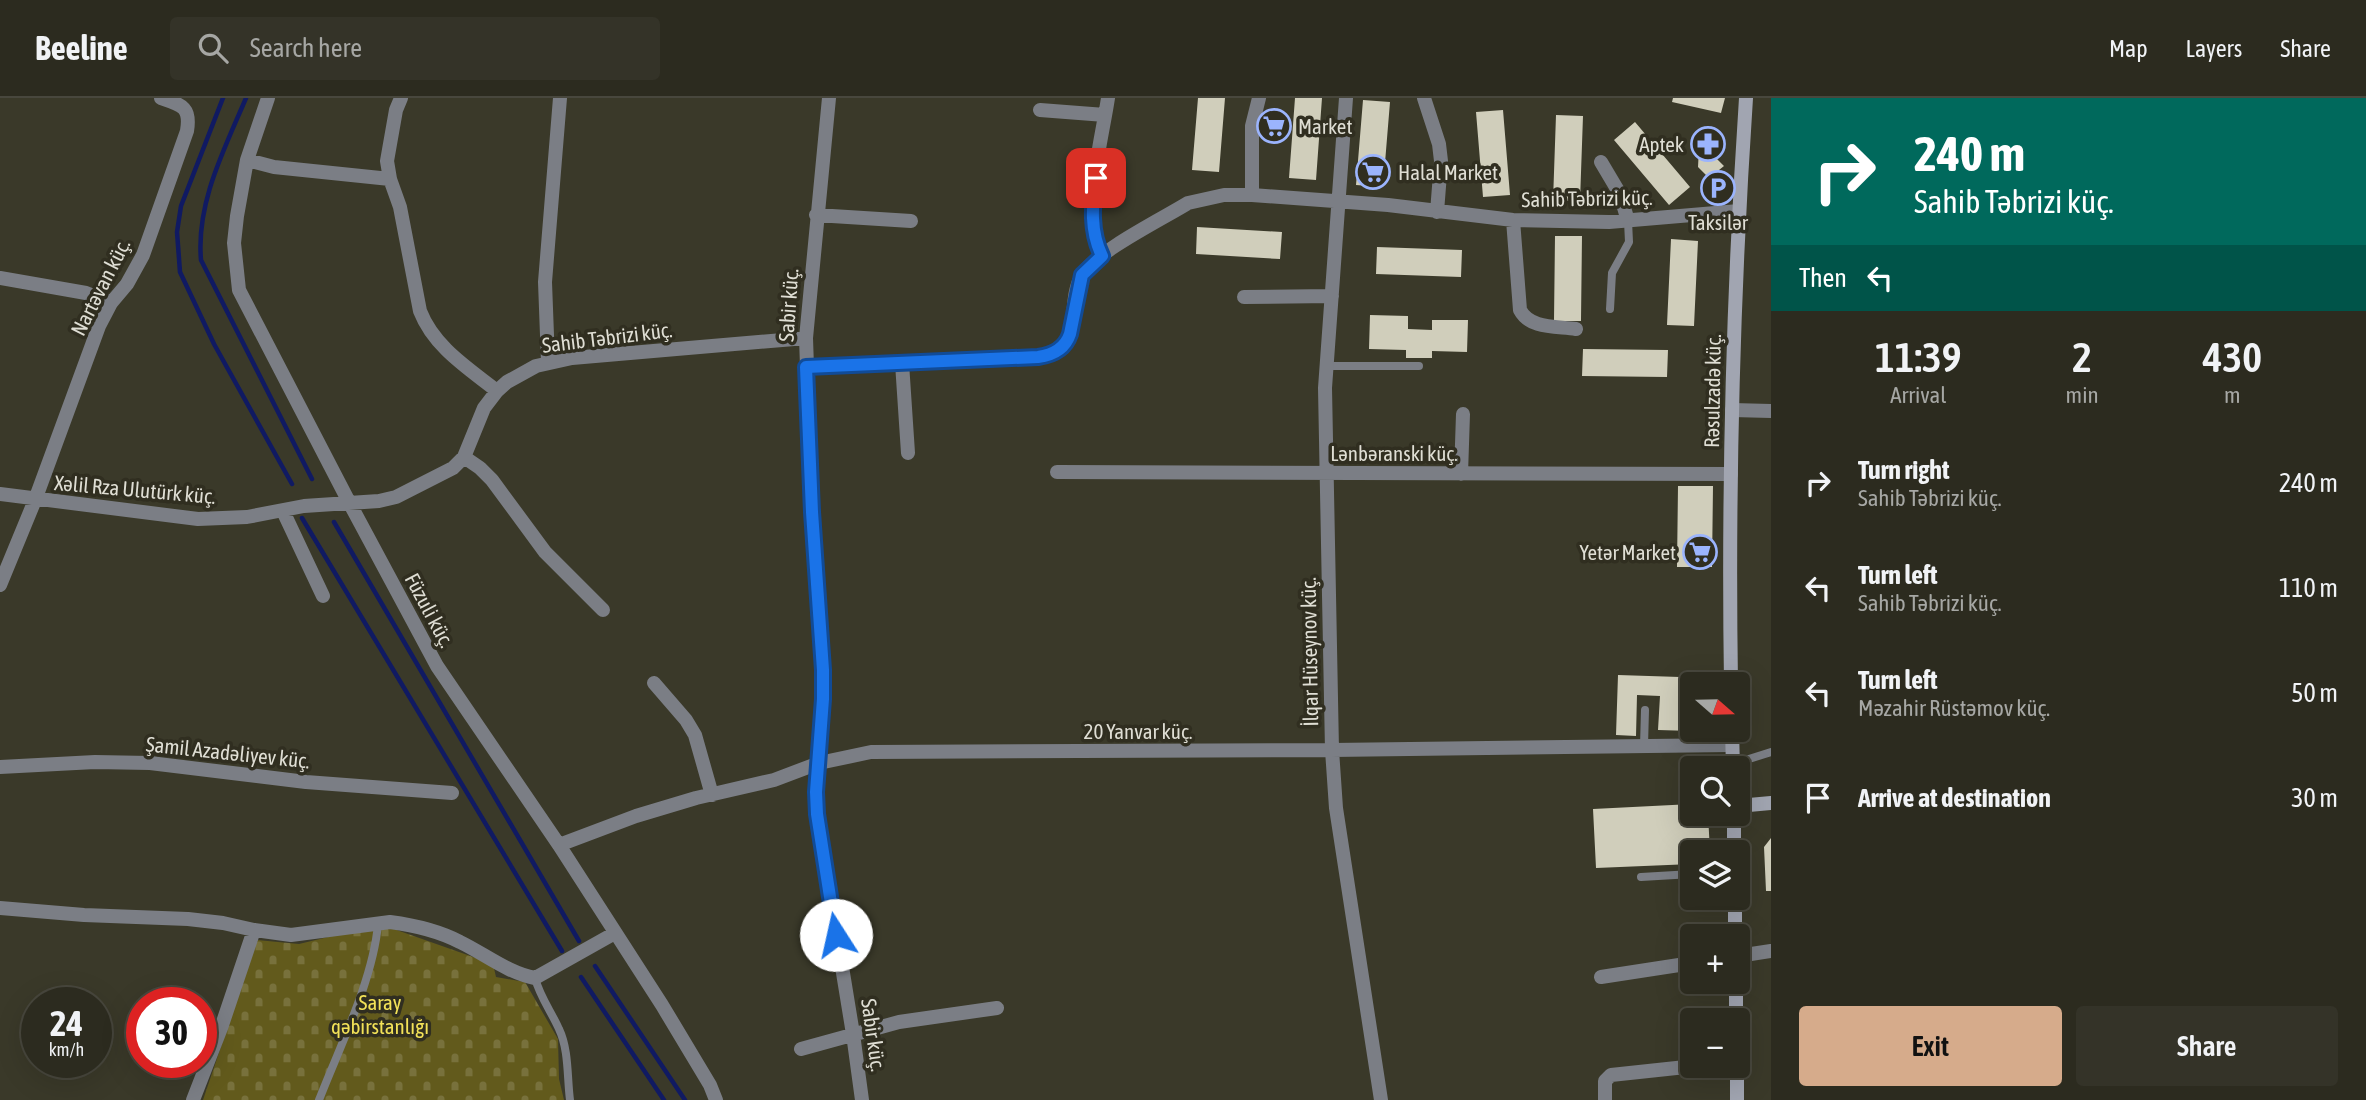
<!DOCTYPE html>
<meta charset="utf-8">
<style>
body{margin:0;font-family:"Asap Condensed",sans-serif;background:#343328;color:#f1f3f6;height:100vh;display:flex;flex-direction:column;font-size:26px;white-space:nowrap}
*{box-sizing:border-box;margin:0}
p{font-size:23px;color:#a6a7a4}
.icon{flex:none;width:38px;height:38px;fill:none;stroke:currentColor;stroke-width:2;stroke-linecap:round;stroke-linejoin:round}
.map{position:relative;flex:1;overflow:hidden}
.drawer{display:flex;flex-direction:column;background:#2c2b1f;width:595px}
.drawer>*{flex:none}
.guide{background:#00695c;color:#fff;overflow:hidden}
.needle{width:46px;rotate:110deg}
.buttons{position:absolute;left:1680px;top:574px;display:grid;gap:14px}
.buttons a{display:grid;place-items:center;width:70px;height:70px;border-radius:7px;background:#2c2b1f;box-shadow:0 7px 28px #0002,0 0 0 2px #48473d;font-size:35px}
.speed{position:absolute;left:21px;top:889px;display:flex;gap:14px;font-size:35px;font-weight:700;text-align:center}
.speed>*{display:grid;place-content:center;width:91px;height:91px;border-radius:50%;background:#2c2b1f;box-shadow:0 7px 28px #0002,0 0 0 2px #48473d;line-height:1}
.speed small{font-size:18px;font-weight:400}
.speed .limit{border:10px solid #d22;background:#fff;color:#111}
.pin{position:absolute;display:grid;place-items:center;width:60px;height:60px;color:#fff;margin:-30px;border-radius:14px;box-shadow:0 4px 10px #0006}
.me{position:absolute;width:77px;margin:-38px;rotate:350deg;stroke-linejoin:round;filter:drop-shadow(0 0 5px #0008)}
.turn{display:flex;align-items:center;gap:24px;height:147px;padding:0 28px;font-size:32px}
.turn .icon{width:91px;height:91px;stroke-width:2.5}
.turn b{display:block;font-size:49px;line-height:60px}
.then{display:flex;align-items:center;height:66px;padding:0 28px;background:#0003;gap:14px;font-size:26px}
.eta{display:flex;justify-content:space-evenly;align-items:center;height:119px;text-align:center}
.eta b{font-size:42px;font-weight:600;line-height:49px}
.cta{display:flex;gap:14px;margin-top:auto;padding:14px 28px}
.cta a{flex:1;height:80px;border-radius:7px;background:#d6ab8b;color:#111;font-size:28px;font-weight:600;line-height:80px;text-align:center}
.cta a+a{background:#343328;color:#f1f3f6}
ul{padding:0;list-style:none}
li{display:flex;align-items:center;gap:21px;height:105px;padding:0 28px}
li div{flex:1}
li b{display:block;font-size:26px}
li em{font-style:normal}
header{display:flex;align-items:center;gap:42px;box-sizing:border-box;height:98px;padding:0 35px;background:#2c2b1f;border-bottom:2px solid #48473d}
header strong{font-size:33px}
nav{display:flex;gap:38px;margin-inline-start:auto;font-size:24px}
.search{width:490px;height:63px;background:#343328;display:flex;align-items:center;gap:18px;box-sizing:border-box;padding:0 24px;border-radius:7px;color:#a6a7a4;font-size:26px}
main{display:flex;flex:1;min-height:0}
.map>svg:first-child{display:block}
.cemetery{fill:url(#cemetery-stones)}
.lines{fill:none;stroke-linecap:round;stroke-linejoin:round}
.stream{stroke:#101a62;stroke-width:4.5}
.building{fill:#d0cebb}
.lane{stroke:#7b7e85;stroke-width:8}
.street{stroke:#7b7e85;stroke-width:14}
.secondary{stroke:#a1a5b1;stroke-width:14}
.route-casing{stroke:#114b97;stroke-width:18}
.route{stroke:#1a73e8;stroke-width:12}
.labels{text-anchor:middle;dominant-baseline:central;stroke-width:7;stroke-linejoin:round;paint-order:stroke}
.poi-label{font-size:21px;fill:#dfded4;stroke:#302e20;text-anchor:start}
.street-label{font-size:21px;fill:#dfded4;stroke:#302e20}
.park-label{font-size:21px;fill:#f3e258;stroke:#302e20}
</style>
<header>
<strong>Beeline</strong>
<div class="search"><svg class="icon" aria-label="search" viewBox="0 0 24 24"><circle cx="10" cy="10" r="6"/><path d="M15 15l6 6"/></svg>Search here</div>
<nav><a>Map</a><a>Layers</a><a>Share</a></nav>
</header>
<main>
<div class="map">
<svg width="1771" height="1002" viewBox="0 0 1771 1002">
<defs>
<pattern id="cemetery-stones" width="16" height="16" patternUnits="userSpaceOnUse" patternTransform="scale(1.75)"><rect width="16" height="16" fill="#625a1c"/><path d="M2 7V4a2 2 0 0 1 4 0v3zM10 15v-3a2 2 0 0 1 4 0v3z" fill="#78713c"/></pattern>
</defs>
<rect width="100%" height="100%" fill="#3a3929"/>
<path class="cemetery" d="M391 830 493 866 496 879 525 884 558 941 559 981 564 1002H203L257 842 299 846 349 834Z"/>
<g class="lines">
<path class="stream" d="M223 0 181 108 177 134 180 174 214 246 292 386
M246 0C224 52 196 105 201 162L312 381
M302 420 562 853
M334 424 579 843
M595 868 685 1002
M581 879 664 1002"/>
</g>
<path class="building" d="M1198 0H1225L1219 74 1192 72Z
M1295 0H1322L1316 82 1289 80Z
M1673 0H1725L1721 15 1672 4Z
M1363 2 1390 4 1383 89 1356 87Z
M1503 12 1510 97 1483 99 1476 14Z
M1556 17 1583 18 1580 103H1553Z
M1635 24 1690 89 1669 107 1614 42Z
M1700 31 1717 32 1715 59 1724 68 1709 80 1698 69Z
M1197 129 1282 134 1280 161 1196 156Z
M1555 138H1582L1581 223H1554Z
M1671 141 1698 143 1694 228 1667 227Z
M1377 149 1462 152 1461 179 1376 176Z
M1370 217 1408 218V231L1432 232V222H1468L1467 254 1432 253V260H1406V252L1369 251Z
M1583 251 1668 252 1667 279 1582 278Z
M1678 388H1713L1712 469H1677Z
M1618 577 1711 580V586H1692V633L1658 632 1660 598 1637 597 1636 638 1616 637Z
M1692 706V716H1708L1710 754H1692V766L1596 770 1593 711Z
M1771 740V793H1766L1764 749Z"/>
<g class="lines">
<path class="lane" d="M1610 211 1612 175 1629 144 1628 123
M1326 268H1419
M1644 648 1645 612
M1733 666 1771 654
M1641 779 1692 776
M535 880C540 899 551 913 559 931 569 952 567 979 570 1002
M319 1002C340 948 373 882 378 826"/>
<path class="street" d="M268 0 247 62 237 118 234 145 239 192 349 404 437 568 559 747 662 907 710 987 716 1002
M401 0 396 12 387 63 390 81 400 109 420 213C434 249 468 270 497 293
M829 0 806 240 812 413 823 572V601L816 694 817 716 853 936 862 1002
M1346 0 1325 290 1332 652 1336 710 1381 1002
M1424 0 1439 46 1441 63 1437 114
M1040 12 1105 17
M247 62 274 69 390 81
M1601 64 1620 96 1628 123
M1252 97V28L1259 0
M816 117 911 123
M1513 122 1520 212C1530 231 1556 228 1576 231
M1102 158C1081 115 1101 47 1108 0
M0 180 86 195 111 205
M1244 199 1332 198
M548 264 545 184 560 0
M902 265 908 355
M806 269 1038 259C1088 250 1064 209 1082 177 1095 154 1164 120 1188 105L1224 97H1252L1388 107 1513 122 1609 124 1739 113
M1732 312 1771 313
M464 359 480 370 492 382 545 454 603 512
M1057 374 1731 376
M1461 376 1463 316
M0 396 198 421 247 419 304 408 379 403 396 399 453 370 464 359 484 310 497 293 507 284 536 268 572 260 806 240
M283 413 323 498
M0 487 35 402 99 228 111 205 127 186 143 157 187 33C191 9 182 7 161 0
M654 585 686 622 695 637 712 697
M0 669 95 664 150 665 306 684 452 695
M559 747 636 718 696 700 774 682 819 665 871 654 1332 652 1732 647
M0 810 84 817 188 821 223 825 254 832 291 837 390 824C413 827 439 833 460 844 485 856 508 875 535 880L615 835
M1738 858 1771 853
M1601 879 1692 865
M801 951 899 924 997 910
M193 1002 221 930 254 832
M1605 1002V983L1611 977 1695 968"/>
<path class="secondary" d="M1731 586C1728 391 1733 195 1746 0
M1732 632 1733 670
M1738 708 1771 705
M1734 716V754
M1735 800V838
M1736 884V922
M1737 968V1002"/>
</g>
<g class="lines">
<g class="route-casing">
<path id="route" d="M836 837 817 716 816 694 823 601V572L812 414 806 269 1038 259C1053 257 1065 251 1070 236L1082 177 1102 158C1090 133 1092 108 1096 80"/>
</g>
<use href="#route" class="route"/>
</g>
<defs>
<g id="supermarket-ring" transform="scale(1.75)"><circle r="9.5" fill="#302e20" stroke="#9bb4fd" stroke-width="1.5"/><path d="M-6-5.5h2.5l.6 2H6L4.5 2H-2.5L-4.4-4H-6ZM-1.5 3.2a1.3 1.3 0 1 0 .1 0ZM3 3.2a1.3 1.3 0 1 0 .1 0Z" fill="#9bb4fd"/></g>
<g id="pharmacy-ring" transform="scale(1.75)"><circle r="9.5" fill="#302e20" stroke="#9bb4fd" stroke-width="1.5"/><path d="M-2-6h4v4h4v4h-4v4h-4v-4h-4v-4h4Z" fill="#9bb4fd"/></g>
<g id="parking-ring" transform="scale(1.75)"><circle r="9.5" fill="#302e20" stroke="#9bb4fd" stroke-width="1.5"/><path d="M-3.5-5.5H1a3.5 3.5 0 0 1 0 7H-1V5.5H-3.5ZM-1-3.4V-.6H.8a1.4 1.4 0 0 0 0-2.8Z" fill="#9bb4fd"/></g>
</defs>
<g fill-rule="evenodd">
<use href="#supermarket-ring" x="1274" y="28"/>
<use href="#pharmacy-ring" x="1708" y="46"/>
<use href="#supermarket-ring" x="1373" y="74"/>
<use href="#parking-ring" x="1718" y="90"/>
<use href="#supermarket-ring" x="1700" y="454"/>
</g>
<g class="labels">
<g class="poi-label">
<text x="1298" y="28">Market</text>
<text x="1684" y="46" text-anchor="end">Aptek</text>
<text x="1398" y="74">Halal Market</text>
<text x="1718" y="124" text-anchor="middle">Taksilər</text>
<text x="1676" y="454" text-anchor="end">Yetər Market</text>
</g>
<g class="street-label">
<text transform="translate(1587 100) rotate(-1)">Sahib Təbrizi küç.</text>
<text transform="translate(100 189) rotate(-63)">Nartəvan küç.</text>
<text transform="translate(788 207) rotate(-86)">Sabir küç.</text>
<text transform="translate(607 239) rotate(-7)">Sahib Təbrizi küç.</text>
<text transform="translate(1712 293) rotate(-89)">Rəsulzadə küç.</text>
<text x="1394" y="355">Lənbəranski küç.</text>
<text transform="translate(135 391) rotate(5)">Xəlil Rza Ulutürk küç.</text>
<text transform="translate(430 512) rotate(62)">Füzuli küç.</text>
<text transform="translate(1309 554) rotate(-91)">İlqar Hüseynov küç.</text>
<text x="1138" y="633">20 Yanvar küç.</text>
<text transform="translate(228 654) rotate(6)">Şamil Azadəliyev küç.</text>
<text transform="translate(874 937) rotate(82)">Sabir küç.</text>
</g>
<g class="park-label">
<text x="380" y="904">Saray<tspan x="380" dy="24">qəbirstanlığı</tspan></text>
</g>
</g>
</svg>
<div class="buttons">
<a><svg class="needle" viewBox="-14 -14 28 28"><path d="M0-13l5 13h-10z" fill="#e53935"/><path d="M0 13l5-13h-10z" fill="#a6a7a4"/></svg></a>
<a><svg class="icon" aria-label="search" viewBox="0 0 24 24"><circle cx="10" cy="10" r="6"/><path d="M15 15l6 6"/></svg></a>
<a><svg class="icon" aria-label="layers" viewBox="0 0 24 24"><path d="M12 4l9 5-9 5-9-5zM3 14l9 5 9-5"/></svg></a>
<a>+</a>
<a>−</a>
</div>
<div class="speed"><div>24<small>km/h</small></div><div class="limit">30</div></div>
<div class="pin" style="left:1096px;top:80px;background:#d93025"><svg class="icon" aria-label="arrive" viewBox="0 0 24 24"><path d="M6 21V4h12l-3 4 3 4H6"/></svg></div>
<svg class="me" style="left:836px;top:837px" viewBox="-20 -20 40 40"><circle r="19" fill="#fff"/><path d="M0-13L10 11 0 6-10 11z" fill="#1a73e8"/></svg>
</div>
<section class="drawer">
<div class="guide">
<div class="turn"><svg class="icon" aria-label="right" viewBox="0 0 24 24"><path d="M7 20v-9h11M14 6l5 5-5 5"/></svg><div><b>240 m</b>Sahib Təbrizi küç.</div></div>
<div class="then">Then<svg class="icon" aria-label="left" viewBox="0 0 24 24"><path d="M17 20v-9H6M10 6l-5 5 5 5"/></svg></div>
</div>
<div class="eta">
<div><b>11:39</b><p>Arrival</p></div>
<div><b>2</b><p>min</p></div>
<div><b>430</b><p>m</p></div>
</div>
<ul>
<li><svg class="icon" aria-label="right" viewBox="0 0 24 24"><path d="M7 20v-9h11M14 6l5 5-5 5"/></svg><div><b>Turn right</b><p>Sahib Təbrizi küç.</p></div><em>240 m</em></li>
<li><svg class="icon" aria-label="left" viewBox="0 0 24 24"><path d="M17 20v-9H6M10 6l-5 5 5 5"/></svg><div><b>Turn left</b><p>Sahib Təbrizi küç.</p></div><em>110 m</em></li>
<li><svg class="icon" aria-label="left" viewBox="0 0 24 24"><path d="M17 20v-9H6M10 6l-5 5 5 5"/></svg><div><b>Turn left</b><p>Məzahir Rüstəmov küç.</p></div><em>50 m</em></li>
<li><svg class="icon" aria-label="arrive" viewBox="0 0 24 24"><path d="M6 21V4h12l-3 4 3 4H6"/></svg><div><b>Arrive at destination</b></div><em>30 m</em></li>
</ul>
<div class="cta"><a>Exit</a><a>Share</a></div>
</section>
</main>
